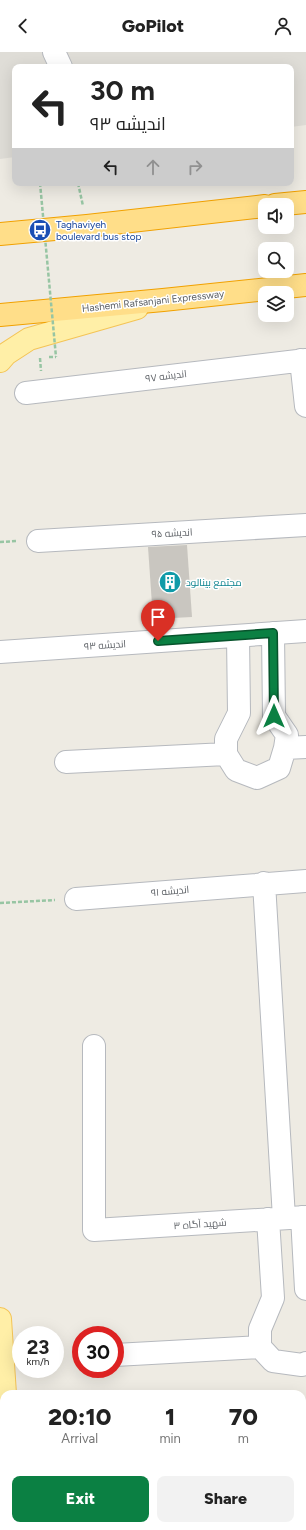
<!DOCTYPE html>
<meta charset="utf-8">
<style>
body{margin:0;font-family:Figtree,Cairo,sans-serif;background:#f2f2f2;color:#222;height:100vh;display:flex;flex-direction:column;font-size:15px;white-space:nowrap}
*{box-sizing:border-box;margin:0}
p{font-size:13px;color:#767676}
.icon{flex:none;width:22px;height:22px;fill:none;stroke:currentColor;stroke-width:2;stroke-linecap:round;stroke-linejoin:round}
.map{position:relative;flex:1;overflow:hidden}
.drawer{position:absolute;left:0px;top:1338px;width:306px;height:140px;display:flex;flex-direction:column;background:#fff;border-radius:12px 12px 0 0;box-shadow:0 4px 16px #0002}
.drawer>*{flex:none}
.guide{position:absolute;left:12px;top:12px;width:282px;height:122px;border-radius:8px;box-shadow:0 4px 16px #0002;background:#fff;color:#222;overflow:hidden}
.fabs{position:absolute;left:258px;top:146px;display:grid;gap:8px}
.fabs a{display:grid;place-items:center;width:36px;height:36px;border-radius:8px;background:#fff;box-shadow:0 4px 16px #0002;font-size:20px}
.speed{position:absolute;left:12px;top:1274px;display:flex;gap:8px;font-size:20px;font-weight:700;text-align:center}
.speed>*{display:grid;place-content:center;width:52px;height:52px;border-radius:50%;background:#fff;box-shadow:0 4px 16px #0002;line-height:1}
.speed small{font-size:10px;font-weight:400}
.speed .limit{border:6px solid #d22;background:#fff;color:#111}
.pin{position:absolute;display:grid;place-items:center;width:34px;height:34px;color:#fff;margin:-41px -17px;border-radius:50% 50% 50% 0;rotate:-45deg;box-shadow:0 0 4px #0007}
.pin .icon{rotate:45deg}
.me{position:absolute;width:44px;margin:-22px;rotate:0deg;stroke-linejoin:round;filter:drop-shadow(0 0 3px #0008)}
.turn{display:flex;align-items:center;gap:14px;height:84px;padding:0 12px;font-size:18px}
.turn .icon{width:52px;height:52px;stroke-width:2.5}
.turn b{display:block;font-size:28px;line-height:34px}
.lanes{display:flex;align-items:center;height:38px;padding:0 12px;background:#0003;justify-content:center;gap:20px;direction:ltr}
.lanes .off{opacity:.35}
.eta{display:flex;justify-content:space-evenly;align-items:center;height:68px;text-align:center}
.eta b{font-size:24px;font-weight:800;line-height:28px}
.action{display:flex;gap:8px;margin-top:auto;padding:8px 12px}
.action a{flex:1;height:46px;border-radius:8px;background:#0b8043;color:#fff;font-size:16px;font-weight:800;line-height:46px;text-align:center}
.action a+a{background:#f2f2f2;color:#222}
header{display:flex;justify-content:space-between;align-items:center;height:52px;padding:0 12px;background:#fff;font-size:18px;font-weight:800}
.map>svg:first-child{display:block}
.industrial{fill:#dfddd7}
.building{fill:#c9c6c0}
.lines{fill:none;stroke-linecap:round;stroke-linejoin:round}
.minor-casing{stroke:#b6b9be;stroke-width:24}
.major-casing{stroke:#f4c456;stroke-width:24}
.highway-casing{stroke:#f1a100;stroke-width:24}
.path{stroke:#97c5a3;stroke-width:2.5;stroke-dasharray:4 2;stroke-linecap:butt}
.minor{stroke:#fff;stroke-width:22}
.major{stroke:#ffefa7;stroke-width:22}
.highway{stroke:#ffde89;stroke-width:22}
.path-bridge{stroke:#97c5a3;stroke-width:2.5;stroke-dasharray:4 2;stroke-linecap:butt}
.route-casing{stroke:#07532c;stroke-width:10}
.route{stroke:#0b8043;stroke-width:7}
.labels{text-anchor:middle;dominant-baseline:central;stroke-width:3;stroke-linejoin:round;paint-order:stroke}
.transit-label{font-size:10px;fill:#164399;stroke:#fff;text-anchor:start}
.street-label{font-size:10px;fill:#5b5f64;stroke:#fff}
.culture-label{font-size:10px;fill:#0d838f;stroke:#fff;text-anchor:start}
</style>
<header><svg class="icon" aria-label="back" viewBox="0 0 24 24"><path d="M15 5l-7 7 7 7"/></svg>GoPilot<svg class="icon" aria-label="person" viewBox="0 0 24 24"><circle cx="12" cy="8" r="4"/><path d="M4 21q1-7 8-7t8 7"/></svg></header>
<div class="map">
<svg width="306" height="1478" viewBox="0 0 306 1478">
<rect width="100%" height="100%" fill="#eeebe3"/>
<path class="industrial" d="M0 0H306V73L291 75V15H15V105L0 107Z"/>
<path class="building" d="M187 493 192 565 153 567 148 495Z"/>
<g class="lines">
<g class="minor-casing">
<path id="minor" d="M54 0 61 15
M301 308 306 354
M26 341 306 308
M38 489 306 473
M238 584 239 661 226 687V702L236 718 257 726 279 716 285 696 287 683 274 664 273 581
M0 600 306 579
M285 696 306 695
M66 710 226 702
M264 831 284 1166
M76 847 306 829
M94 994V1178L306 1165
M302 1165 306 1237
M268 1167 273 1246 260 1277V1295L273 1309 302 1313 306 1311
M115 1303 260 1295
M302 1432 306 1431"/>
</g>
<g class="major-casing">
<path id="major" d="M0 309 6 302 29 287 137 256
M0 1267 5 1342
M11 1474 12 1478"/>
</g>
<g class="highway-casing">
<path id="highway" d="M275 153 306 150
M0 182 87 174 265 154
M0 263 163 248 306 233"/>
</g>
<path class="path" d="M78 131 83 154
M49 305H56
M40 306 41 319
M0 490 17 489
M0 851 55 848"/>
<use href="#minor" class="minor"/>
<use href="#major" class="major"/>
<use href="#highway" class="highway"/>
<path class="path-bridge" d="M40 131 56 305"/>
</g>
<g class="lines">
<g class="route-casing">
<path id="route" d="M158 589 273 581 274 664"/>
</g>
<use href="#route" class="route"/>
</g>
<defs>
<g id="bus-disc" transform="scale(1.15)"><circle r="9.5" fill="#1a4fb4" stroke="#fff"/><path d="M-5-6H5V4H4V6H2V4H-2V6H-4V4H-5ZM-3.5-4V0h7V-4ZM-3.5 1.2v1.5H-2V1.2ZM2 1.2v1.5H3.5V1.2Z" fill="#fff"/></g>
<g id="building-disc" transform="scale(1.15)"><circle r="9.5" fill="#0f9aa8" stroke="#fff"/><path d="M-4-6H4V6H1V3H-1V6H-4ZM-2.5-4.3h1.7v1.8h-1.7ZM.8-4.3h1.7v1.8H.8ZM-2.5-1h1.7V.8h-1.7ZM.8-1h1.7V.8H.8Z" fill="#fff"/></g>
</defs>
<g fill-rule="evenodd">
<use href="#bus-disc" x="40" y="178"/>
<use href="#building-disc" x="170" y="530"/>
</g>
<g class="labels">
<g class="transit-label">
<text x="56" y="172">Taghaviyeh<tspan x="56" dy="12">boulevard bus stop</tspan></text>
</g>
<g class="street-label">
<text transform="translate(153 249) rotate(-6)">Hashemi Rafsanjani Expressway</text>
<text transform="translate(166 324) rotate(-7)">اندیشه ۹۷</text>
<text transform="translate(172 481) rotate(-3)">اندیشه ۹۵</text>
<text transform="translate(105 593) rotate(-4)">اندیشه ۹۳</text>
<text transform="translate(170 839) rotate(-5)">اندیشه ۹۱</text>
<text transform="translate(200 1172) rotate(-4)">شهید آگاه ۳</text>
</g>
<g class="culture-label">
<text x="186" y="530">مجتمع بینالود</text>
</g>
</g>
</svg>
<div class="fabs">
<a><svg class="icon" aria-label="sound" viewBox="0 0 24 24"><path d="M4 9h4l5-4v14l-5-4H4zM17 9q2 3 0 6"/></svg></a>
<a><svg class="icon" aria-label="search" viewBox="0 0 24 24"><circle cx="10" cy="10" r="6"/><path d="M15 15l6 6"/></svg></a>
<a><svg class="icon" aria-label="layers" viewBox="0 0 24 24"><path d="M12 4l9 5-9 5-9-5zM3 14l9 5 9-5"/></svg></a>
</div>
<div class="speed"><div>23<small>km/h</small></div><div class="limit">30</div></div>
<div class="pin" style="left:158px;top:589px;background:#d93025"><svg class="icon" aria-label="arrive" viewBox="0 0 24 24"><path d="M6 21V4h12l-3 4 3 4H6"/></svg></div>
<svg class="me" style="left:274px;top:664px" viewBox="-20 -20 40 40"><path d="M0-17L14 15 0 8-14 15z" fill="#0b8043" stroke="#fff" stroke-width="4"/></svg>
<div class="guide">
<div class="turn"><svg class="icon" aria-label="left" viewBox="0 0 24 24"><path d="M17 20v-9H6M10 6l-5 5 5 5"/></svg><div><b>30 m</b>اندیشه ۹۳</div></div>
<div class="lanes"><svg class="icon" aria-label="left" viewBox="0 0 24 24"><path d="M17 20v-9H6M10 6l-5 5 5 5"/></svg><svg class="icon off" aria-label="ahead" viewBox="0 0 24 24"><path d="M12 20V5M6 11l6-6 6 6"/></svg><svg class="icon off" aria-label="right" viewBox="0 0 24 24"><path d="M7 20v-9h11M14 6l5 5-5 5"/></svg></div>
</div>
<section class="drawer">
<div class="eta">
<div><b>20:10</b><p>Arrival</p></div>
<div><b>1</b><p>min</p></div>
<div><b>70</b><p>m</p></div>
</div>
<div class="action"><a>Exit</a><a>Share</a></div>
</section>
</div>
